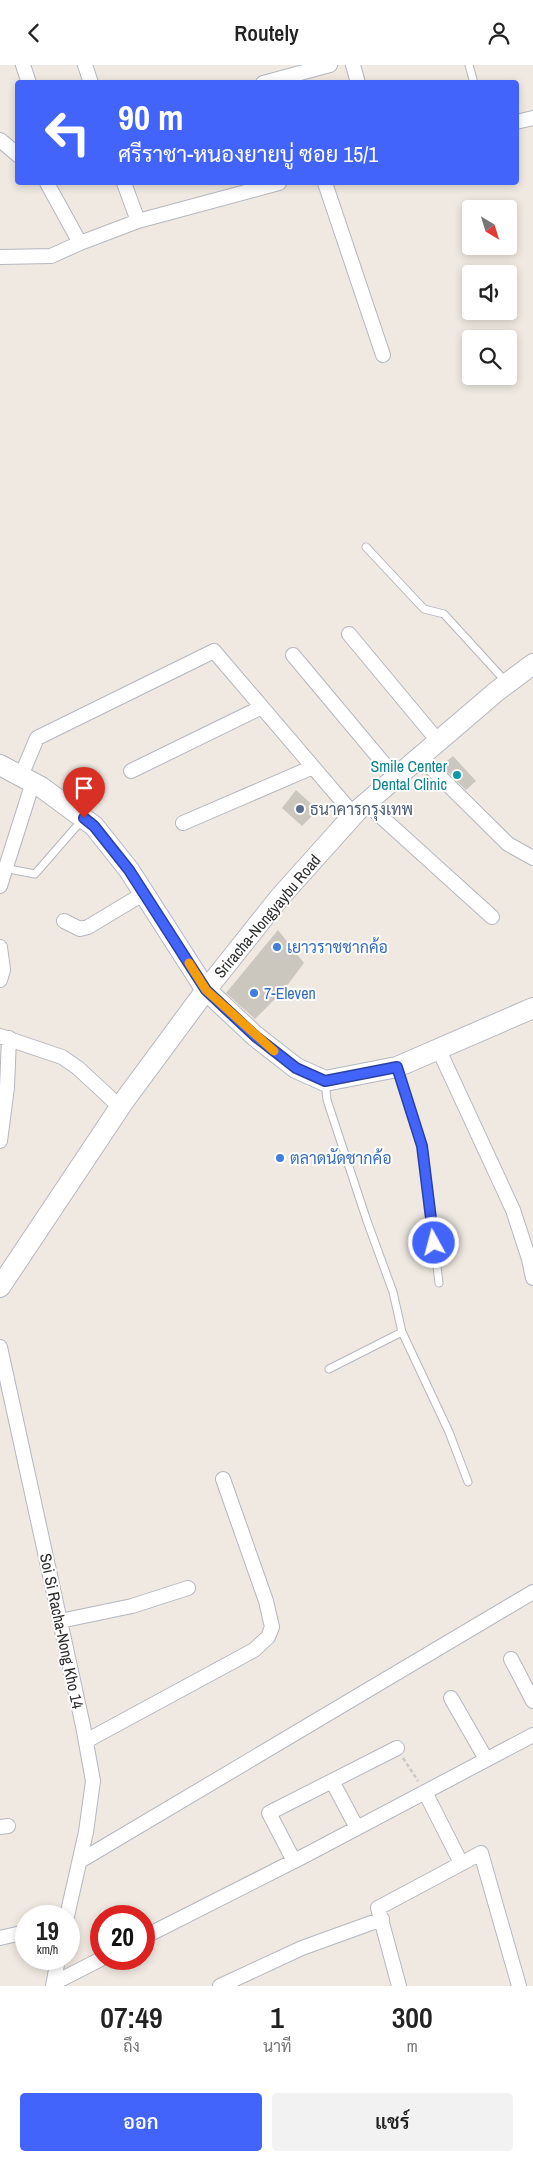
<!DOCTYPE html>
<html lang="th">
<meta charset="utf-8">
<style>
body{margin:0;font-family:"Archivo Narrow",Sarabun,sans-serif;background:#f2f2f2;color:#222;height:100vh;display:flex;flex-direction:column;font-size:19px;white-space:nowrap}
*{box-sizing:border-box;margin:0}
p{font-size:16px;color:#767676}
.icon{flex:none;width:28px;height:28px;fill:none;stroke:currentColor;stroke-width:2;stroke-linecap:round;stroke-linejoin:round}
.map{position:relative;height:1921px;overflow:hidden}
.sheet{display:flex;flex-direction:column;background:#fff;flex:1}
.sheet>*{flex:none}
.top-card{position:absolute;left:15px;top:15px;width:504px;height:105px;border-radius:5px;box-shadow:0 2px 8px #0003;background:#4264fb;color:#fff;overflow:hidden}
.needle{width:32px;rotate:142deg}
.controls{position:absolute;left:462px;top:135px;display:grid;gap:10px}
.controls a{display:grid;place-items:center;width:55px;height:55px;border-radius:5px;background:#fff;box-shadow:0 2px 8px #0003;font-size:25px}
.speed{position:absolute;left:15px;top:1840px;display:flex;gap:10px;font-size:25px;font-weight:700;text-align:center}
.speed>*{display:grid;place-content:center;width:65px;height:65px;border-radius:50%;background:#fff;box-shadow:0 2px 8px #0003;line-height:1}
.speed small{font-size:12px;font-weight:400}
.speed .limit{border:8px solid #d22;background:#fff;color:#111}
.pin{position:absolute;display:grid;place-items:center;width:42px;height:42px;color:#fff;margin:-51px -21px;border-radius:50% 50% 50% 0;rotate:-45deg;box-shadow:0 0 5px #0007}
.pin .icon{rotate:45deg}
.me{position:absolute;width:55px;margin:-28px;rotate:353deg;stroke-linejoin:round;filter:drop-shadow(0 0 4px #0008)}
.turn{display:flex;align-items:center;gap:18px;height:105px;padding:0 20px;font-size:22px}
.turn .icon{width:65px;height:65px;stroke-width:2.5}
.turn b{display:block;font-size:35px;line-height:42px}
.eta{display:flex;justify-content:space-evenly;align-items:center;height:85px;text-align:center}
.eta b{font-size:30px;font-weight:600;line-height:35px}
.cta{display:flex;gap:10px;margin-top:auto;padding:10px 20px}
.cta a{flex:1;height:58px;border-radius:5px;background:#4264fb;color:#fff;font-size:20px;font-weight:600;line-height:58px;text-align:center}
.cta a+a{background:#f2f2f2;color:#222}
header{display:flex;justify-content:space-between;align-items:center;height:65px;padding:0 20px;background:#fff;font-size:22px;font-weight:600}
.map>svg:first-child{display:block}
.building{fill:#cbc7bf}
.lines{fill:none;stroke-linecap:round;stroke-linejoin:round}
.lane-casing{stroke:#b4b7c1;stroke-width:9}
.street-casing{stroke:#b4b7c1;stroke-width:16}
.secondary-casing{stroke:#b4b7c1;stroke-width:22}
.path{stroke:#c9c9c9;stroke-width:2.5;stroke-dasharray:4 2.5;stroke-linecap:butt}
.lane{stroke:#fff;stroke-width:7}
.street{stroke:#fff;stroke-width:14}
.secondary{stroke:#fff;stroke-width:20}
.route-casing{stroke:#2b41a3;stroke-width:12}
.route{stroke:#4264fb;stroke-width:9}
.slow{stroke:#f59e0b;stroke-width:9}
.culture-dot{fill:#0f9aa8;stroke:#fff;stroke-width:2}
.service-dot{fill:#5c6f8a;stroke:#fff;stroke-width:2}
.shop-dot{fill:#3f7fe0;stroke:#fff;stroke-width:2}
.labels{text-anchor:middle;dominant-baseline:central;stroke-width:4;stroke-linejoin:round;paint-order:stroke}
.culture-label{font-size:16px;fill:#0d838f;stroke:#fff;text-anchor:end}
.service-label{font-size:16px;fill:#4e5e75;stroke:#fff;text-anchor:start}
.street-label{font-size:16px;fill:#2e2e2e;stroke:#fff}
.shop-label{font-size:16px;fill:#366cbe;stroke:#fff;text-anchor:start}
</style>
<header><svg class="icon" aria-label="back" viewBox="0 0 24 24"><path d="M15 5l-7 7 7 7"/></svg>Routely<svg class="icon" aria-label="person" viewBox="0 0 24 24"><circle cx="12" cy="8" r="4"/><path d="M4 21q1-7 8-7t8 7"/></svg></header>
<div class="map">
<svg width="533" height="1921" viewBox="0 0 533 1921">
<rect width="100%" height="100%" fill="#efe9e1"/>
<path class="building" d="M453 691 476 716 466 725 441 701Z
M296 725 318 745 302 761 282 743Z
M278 865 304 898 283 926 255 954 226 928Z"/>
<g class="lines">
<g class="lane-casing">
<path id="lane" d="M469 0 474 18
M366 482 424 544 444 549 507 618
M14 805 35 809 82 755
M397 1003 422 1081 439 1218
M325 1016 327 1035 367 1156 393 1227 402 1267 449 1367 468 1417
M329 1304 402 1267"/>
</g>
<g class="street-casing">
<path id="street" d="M23 0 29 18
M85 0 91 18
M353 0 358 18
M263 18 330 0
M516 57 533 53
M0 75 18 90
M47 118 80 178
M124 118 138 156
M325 118 383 290
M0 192 51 191 80 178 138 156 279 118
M349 569 438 676
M293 590 395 712
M420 692 508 779 533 793
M131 706 262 642
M21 711 37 673 214 586 354 750
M366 738 492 852
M183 758 313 702
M0 821 33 717
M64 856 80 864 88 862 143 829
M0 882 3 905 0 915
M0 971 62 992 78 1003 120 1042
M438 983 513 1145 529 1194 533 1213
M0 1076 7 1022 9 973
M0 1282 83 1661 93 1716 86 1767 67 1851
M60 1556 132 1541 188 1523
M511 1594 533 1636
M451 1633 486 1694
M86 1676 254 1585 268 1572 272 1562 266 1536 223 1414
M332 1716 357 1763
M425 1727 461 1798
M0 1762 8 1761
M80 1796 533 1527
M294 1796 269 1748 397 1683
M144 1872 304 1791 533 1670
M0 1873 26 1867
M54 1918 101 1894
M53 1921 58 1894
M220 1921 302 1883 382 1854
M399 1921 378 1843 481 1788 519 1921"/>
</g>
<g class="secondary-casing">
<path id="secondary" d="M0 700 41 722 94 761 129 805 206 925 255 971 296 1003 325 1016 397 1002 533 943
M0 1222 124 1036 206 925 280 832 358 745 497 626 533 599"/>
</g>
<path class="path" d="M403 1693 418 1716"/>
<use href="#lane" class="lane"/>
<use href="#street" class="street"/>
<use href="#secondary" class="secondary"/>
</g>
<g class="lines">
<g class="route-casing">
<path id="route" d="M84 753 94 761 129 805 206 925 255 971 282 992 296 1003 325 1016 397 1002 422 1081 434 1178"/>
</g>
<use href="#route" class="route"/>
<path class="slow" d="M189 898 206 925 274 986"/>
</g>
<circle class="culture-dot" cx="457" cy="710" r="5"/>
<circle class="service-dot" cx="300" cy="744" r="5"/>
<g class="shop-dot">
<circle cx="277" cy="882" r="5"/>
<circle cx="254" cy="928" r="5"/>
<circle cx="280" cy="1093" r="5"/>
</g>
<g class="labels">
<g class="culture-label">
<text x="447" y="701">Smile Center<tspan x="447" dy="18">Dental Clinic</tspan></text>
</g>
<g class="service-label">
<text x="310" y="744">ธนาคารกรุงเทพ</text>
</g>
<g class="street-label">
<text transform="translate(267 851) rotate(-50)">Sriracha-Nongyaybu Road</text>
<text transform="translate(62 1566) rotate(78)">Soi Si Racha-Nong Kho 14</text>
</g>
<g class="shop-label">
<text x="287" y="882">เยาวราชชากค้อ</text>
<text x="264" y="928">7-Eleven</text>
<text x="290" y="1093">ตลาดนัดชากค้อ</text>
</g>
</g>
</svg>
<div class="controls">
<a><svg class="needle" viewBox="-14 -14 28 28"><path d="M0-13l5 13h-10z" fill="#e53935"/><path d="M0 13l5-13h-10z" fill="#767676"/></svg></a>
<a><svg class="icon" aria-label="sound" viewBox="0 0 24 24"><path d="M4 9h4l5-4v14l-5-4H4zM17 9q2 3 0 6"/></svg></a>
<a><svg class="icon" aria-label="search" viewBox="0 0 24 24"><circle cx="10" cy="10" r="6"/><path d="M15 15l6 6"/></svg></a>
</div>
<div class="speed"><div>19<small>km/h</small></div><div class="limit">20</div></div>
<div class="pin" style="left:84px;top:753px;background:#d93025"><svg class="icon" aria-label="arrive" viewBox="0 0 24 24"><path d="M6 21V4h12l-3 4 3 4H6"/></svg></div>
<svg class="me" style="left:434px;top:1178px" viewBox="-20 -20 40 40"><circle r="17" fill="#4264fb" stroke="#fff" stroke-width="3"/><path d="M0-11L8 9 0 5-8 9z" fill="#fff"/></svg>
<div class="top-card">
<div class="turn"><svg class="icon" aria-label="left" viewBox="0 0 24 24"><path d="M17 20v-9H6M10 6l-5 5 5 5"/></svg><div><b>90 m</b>ศรีราชา-หนองยายบู่ ซอย 15/1</div></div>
</div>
</div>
<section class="sheet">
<div class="eta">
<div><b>07:49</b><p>ถึง</p></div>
<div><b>1</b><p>นาที</p></div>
<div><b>300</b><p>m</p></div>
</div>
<div class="cta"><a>ออก</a><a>แชร์</a></div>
</section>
